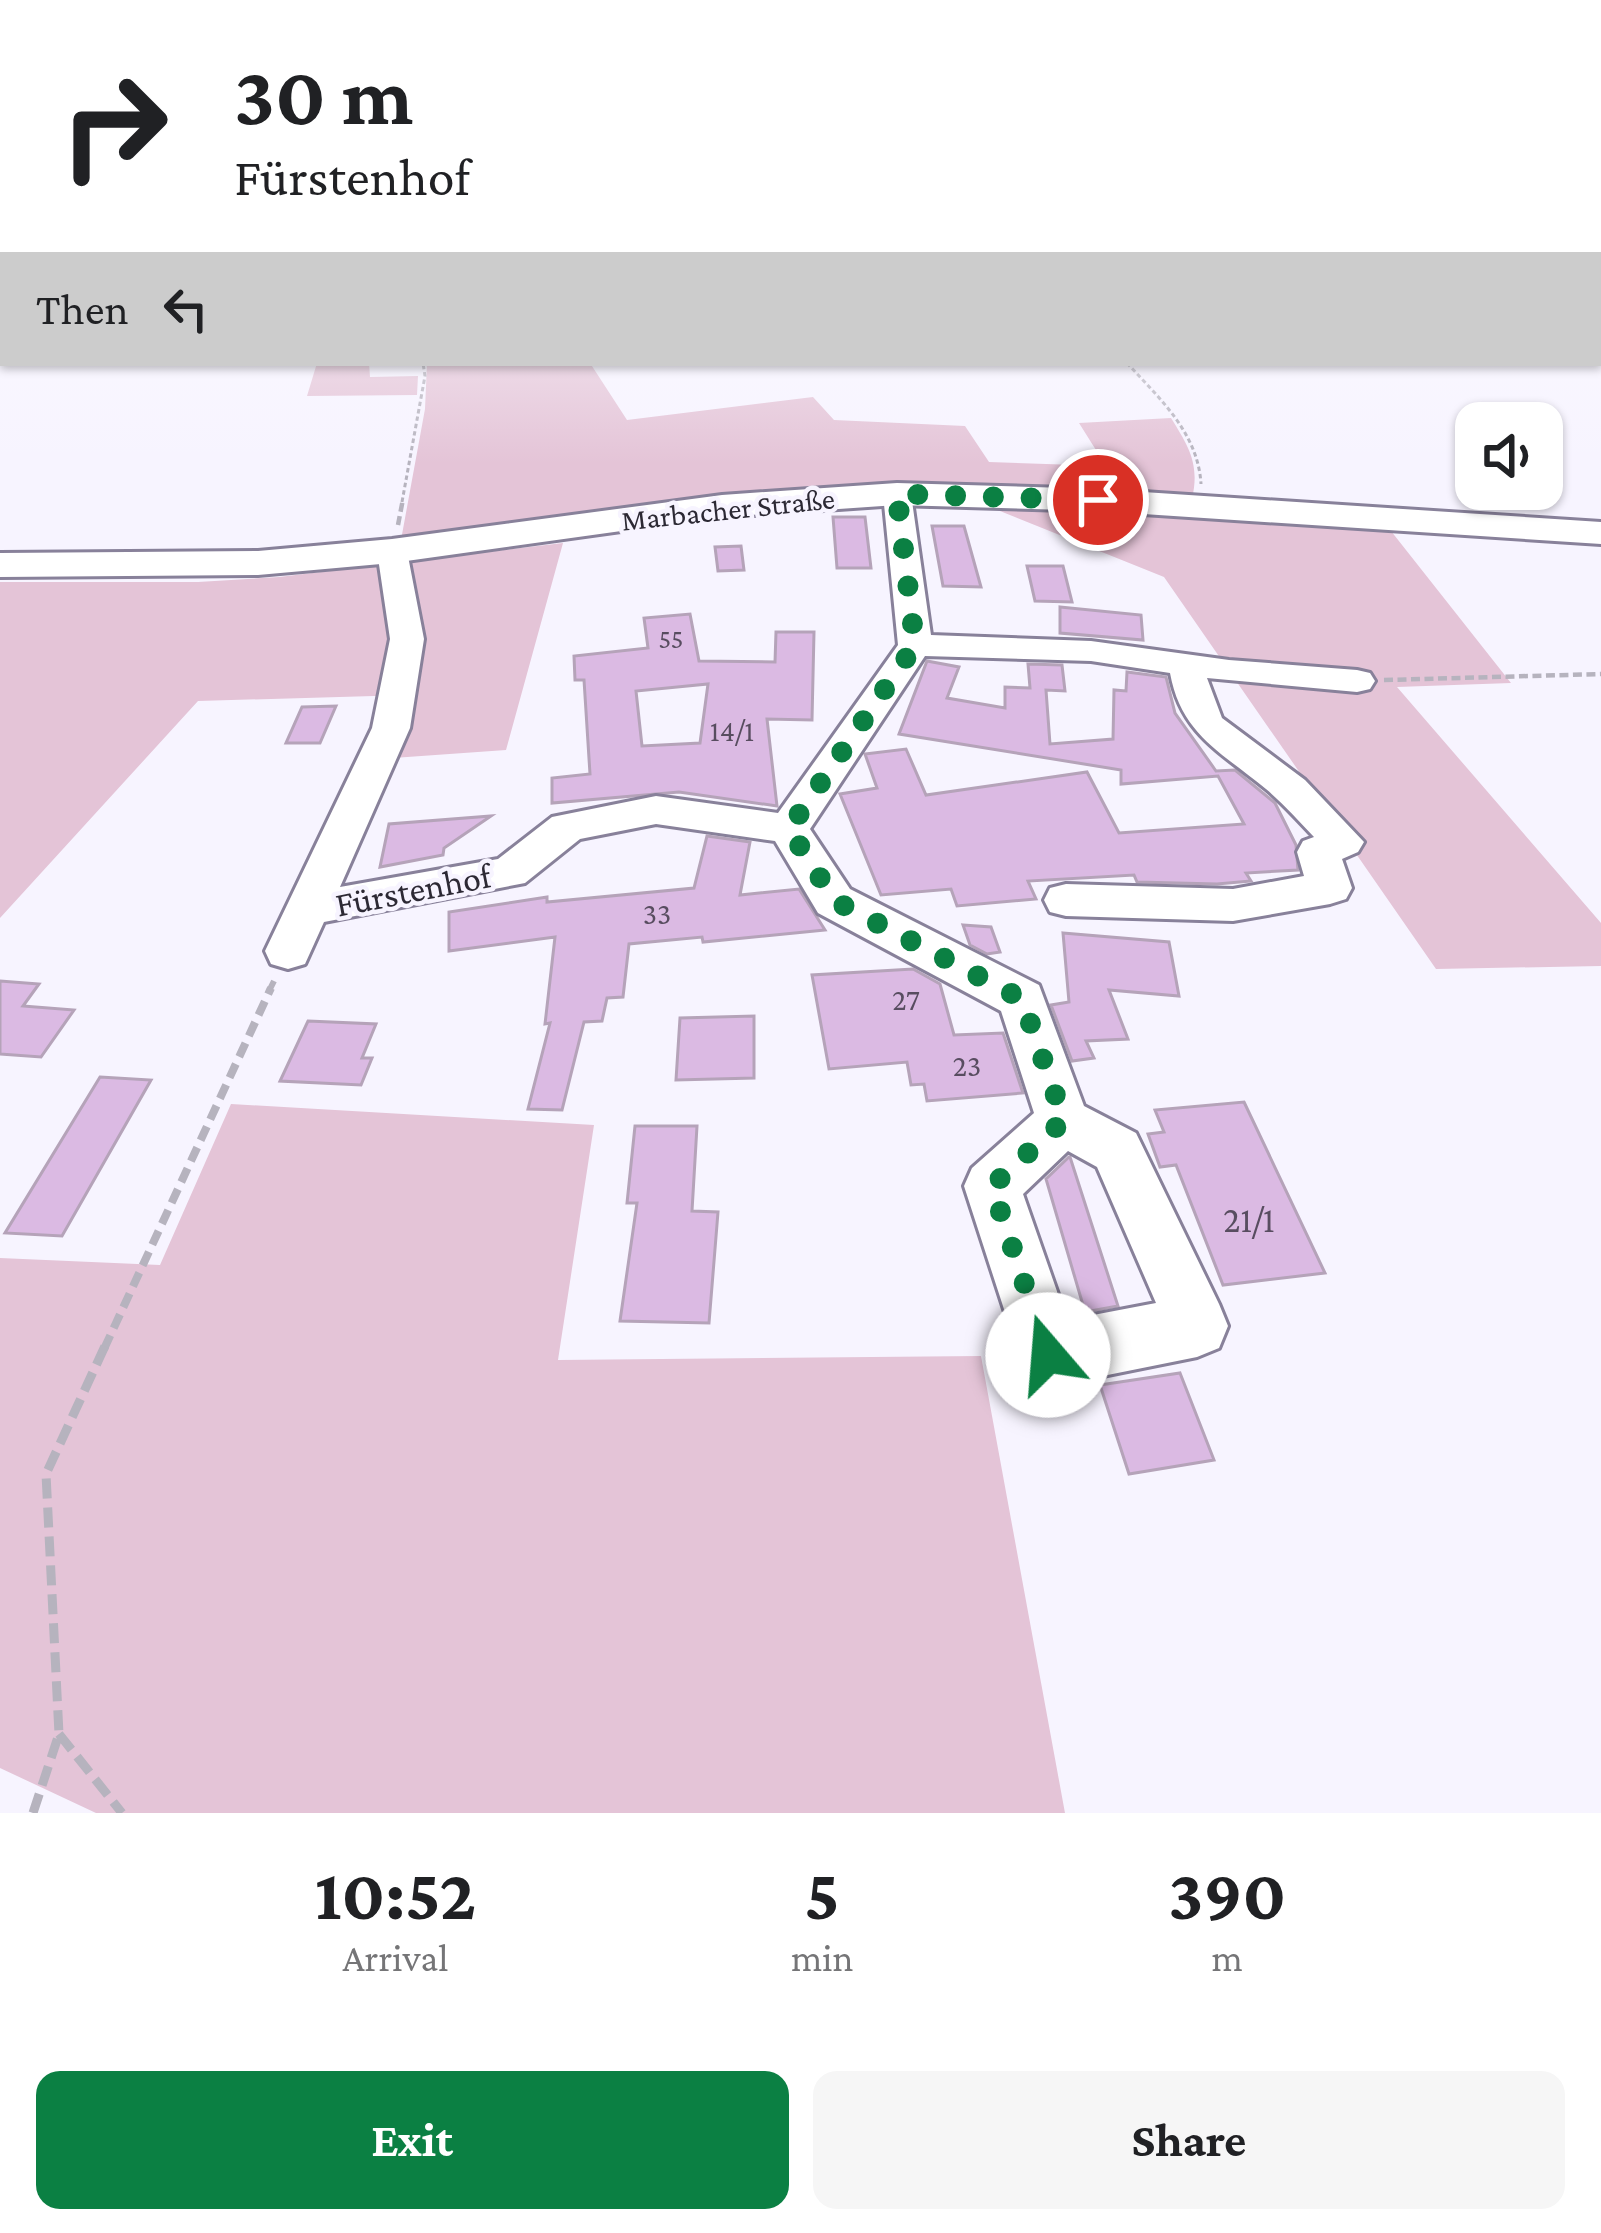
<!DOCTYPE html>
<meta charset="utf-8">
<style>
body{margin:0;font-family:"Crimson Pro",serif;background:#f6f6f6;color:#202124;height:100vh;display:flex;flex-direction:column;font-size:45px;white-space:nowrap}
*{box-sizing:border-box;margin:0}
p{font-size:39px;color:#757577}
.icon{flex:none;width:66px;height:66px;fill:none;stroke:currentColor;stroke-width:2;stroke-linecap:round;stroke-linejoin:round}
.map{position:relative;height:1813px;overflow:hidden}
.details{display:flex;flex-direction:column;background:#fff;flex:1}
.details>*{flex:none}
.guide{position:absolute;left:0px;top:0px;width:1602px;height:366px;box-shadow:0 3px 9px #0004;background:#fff;color:#202124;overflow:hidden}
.tools{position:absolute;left:1455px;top:402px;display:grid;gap:24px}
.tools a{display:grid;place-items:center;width:108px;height:108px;border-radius:24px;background:#fff;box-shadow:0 3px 9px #0004;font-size:60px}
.pin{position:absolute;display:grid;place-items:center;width:102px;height:102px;color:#fff;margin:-51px;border:6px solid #fff;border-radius:50%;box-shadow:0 3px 12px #0007}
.me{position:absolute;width:132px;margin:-66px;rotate:342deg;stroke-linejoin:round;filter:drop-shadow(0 0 9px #0008)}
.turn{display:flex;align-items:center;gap:42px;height:252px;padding:0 36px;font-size:54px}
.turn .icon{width:156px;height:156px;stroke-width:2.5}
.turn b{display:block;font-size:84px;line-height:102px}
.then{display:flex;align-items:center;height:114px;padding:0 36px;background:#0003;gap:24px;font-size:45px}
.eta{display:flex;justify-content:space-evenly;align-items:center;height:204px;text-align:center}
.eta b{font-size:72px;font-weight:700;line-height:84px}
.action{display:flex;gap:24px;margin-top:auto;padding:24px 36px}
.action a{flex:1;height:138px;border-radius:24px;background:#0b8043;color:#fff;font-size:48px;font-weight:700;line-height:138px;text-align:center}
.action a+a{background:#f6f6f6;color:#202124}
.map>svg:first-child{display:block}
.green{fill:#e4c4d7}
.building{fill:#dbbae3;stroke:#b5a3b9;stroke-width:3;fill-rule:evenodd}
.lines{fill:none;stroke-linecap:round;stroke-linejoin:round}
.minor-casing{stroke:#88819a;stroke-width:6}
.major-casing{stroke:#88819a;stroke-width:6}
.path-far4{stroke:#b6b3be;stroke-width:3;stroke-dasharray:4.5 3;stroke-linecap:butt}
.path-far3{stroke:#b6b3be;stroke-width:4.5;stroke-dasharray:9 4.5;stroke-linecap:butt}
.path-far2{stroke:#b6b3be;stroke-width:6;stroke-dasharray:12 6;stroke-linecap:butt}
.path-far1{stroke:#b6b3be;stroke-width:8;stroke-dasharray:15 8;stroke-linecap:butt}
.path{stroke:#b6b3be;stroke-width:9;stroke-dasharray:20 9;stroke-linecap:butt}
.minor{fill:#fff;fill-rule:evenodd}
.major{fill:#fff;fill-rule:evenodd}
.route{stroke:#0b8043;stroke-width:21;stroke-dasharray:0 37.8}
.labels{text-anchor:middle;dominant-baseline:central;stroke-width:9;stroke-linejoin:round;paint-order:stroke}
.far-number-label{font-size:27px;fill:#584d60}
.far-street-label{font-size:30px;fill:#2c2934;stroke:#f7f4ff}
.number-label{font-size:30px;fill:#584d60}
.street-label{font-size:36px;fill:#2c2934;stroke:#f7f4ff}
.near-number-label{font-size:36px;fill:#584d60}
</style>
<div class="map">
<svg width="1601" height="1813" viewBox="0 0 1601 1813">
<rect width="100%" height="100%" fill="#f7f4ff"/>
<path class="green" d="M317 363H369L370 377 418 376 417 395 307 396Z
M427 363H590L627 420 813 397 834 420 965 426 989 462 1106 466 1079 423 1171 418C1189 447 1200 464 1192 499L1086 490 401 540 425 409Z
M1037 503 1391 531 1511 683 1397 687 1601 923V966L1436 969 1164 577 985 505Z
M563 543 506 750 393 758 408 695 198 701 0 918V582H198L279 577Z
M231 1104 594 1125 558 1360 981 1356 1065 1813H96L0 1768V1258L160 1265Z"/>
<path class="building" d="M833 517H865L871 568H837Z
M932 526H964L981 587 943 586Z
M741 546 744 570 718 571 715 547Z
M1027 566H1063L1072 602 1035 601Z
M1060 607 1141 615 1143 640 1060 633Z
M690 614 699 661 775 662 776 632H814L812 720 767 719 777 806 679 792 552 803V778L590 774 584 680H575L574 656 648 648 644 618ZM708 684 700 743 642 746 636 691Z
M927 661 959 667 947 698 1005 708V687L1030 688 1028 664 1062 665 1065 691 1046 690 1050 744 1113 739 1114 690 1126 691 1127 672 1166 677 1175 713 1216 771 1235 770 1275 803 1296 845 1298 870 1246 873 1251 881 1217 884 1137 882 1134 875 1028 881 1036 899 957 906 951 889 881 895 840 794 877 788 865 754 906 749 926 795 1087 772 1119 833 1244 824 1218 776 1121 784V770L899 734Z
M336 706 320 743H286L302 707Z
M491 816 444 848 443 855 380 867 389 824Z
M707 836 750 842 740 895 799 889 825 930 703 942 702 937 629 944 623 997 607 998 602 1021 584 1022 562 1110 528 1109 550 1023 545 1024 555 937 449 951V912L547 897V902L694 888Z
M963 925 991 927 1000 952 987 954 970 945Z
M1063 933 1169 942 1179 996 1109 990 1128 1039 1086 1041 1094 1058 1072 1061 1051 1005 1069 1002Z
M913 969 940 984 954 1035 1003 1033 1023 1093 927 1101 924 1084 911 1085 907 1062 829 1069 812 975Z
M0 981 39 984 23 1006 74 1010 41 1057 0 1054Z
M754 1016V1078L676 1080 680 1018Z
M308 1021 376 1024 362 1058H372L361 1085 280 1081Z
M100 1077 151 1080 62 1236 5 1233Z
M1244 1102 1325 1273 1223 1285 1176 1165 1160 1167 1148 1134 1164 1132 1155 1110Z
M635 1126H697L692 1211 718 1212 709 1323 620 1321 637 1203H627Z
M1069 1157H1070L1118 1306 1085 1312 1046 1179Z
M1180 1373 1214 1460 1129 1474 1100 1385Z"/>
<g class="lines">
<g class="minor-casing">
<path id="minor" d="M897 485 911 494 931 635 1091 641 1229 660 1357 670 1370 673 1375 681 1370 689 1357 692 1207 678 1222 718 1305 780 1364 842 1358 852 1342 859 1352 888 1346 899 1330 904 1233 921 1066 916 1050 912 1044 900 1050 888 1066 884 1233 889 1304 876 1297 852 1303 841 1314 837C1298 820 1283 803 1266 789 1221 752 1181 734 1170 673L1091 661 925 656 810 829 850 889 1039 985 1084 1106 1136 1133 1219 1304 1228 1326 1219 1348 1197 1357 1048 1387 1026 1377 964 1186 972 1168 1034 1113 1001 1011 818 913 775 841 656 824 580 839 525 883 324 922 305 964 288 969 271 964 265 951 372 728 390 639 377 551 381 544H403L407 551 424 639 410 728 340 887 498 859 552 817 656 796 778 813 898 645 883 494ZM1068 1151 1097 1167 1156 1303 1067 1320 1023 1194Z"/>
</g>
<g class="major-casing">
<path id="major" d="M897 483 1098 489 1601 522V544L1098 511 897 505 722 517 392 563 258 575 0 577V553L258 551 392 539 722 495Z"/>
</g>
<path class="path-far4" d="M1127 363C1160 399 1198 433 1201 484
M402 502 425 376 423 363"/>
<path class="path-far3" d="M398 525 403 499
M1384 680 1601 674"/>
<path class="path-far2" d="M269 991 274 981"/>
<path class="path-far1" d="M104 1349 271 988"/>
<path class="path" d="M59 1734 122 1813
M33 1813 59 1734 46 1474 105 1346"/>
<use href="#minor" class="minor"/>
<use href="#major" class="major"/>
</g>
<linearGradient id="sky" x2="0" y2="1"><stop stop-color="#7eabda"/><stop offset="0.45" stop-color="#fbfaff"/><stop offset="1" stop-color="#fbfaff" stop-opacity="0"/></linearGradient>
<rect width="1601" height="464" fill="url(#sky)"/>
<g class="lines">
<path class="route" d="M1048 1355 992 1186 1064 1120 1022 999 835 901 789 829 915 645 897 494 1098 500"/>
</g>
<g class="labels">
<g class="far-number-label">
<text x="671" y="639">55</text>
</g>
<g class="far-street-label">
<text transform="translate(728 509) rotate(-6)">Marbacher Straße</text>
</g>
<g class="number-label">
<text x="732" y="730">14/1</text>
<text x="657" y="913">33</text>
<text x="906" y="999">27</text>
<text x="967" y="1065">23</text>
</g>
<g class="street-label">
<text transform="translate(413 890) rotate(-11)">Fürstenhof</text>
</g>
<g class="near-number-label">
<text x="1249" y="1220">21/1</text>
</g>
</g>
</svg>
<div class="tools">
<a><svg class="icon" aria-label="sound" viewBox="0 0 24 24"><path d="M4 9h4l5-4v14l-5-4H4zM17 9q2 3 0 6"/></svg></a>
</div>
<div class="pin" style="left:1098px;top:500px;background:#d93025"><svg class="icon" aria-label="arrive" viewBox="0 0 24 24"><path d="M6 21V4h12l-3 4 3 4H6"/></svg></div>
<svg class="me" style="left:1048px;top:1355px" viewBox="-20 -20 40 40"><circle r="19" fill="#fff"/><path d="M0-13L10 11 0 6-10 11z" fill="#0b8043"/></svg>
<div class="guide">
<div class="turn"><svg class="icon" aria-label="right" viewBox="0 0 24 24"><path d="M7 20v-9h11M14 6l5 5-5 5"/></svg><div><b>30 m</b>Fürstenhof</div></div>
<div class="then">Then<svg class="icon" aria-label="left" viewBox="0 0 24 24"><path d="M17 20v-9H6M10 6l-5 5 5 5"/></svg></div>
</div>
</div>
<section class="details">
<div class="eta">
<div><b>10:52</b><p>Arrival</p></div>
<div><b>5</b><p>min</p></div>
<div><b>390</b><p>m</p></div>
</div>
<div class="action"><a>Exit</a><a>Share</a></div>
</section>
